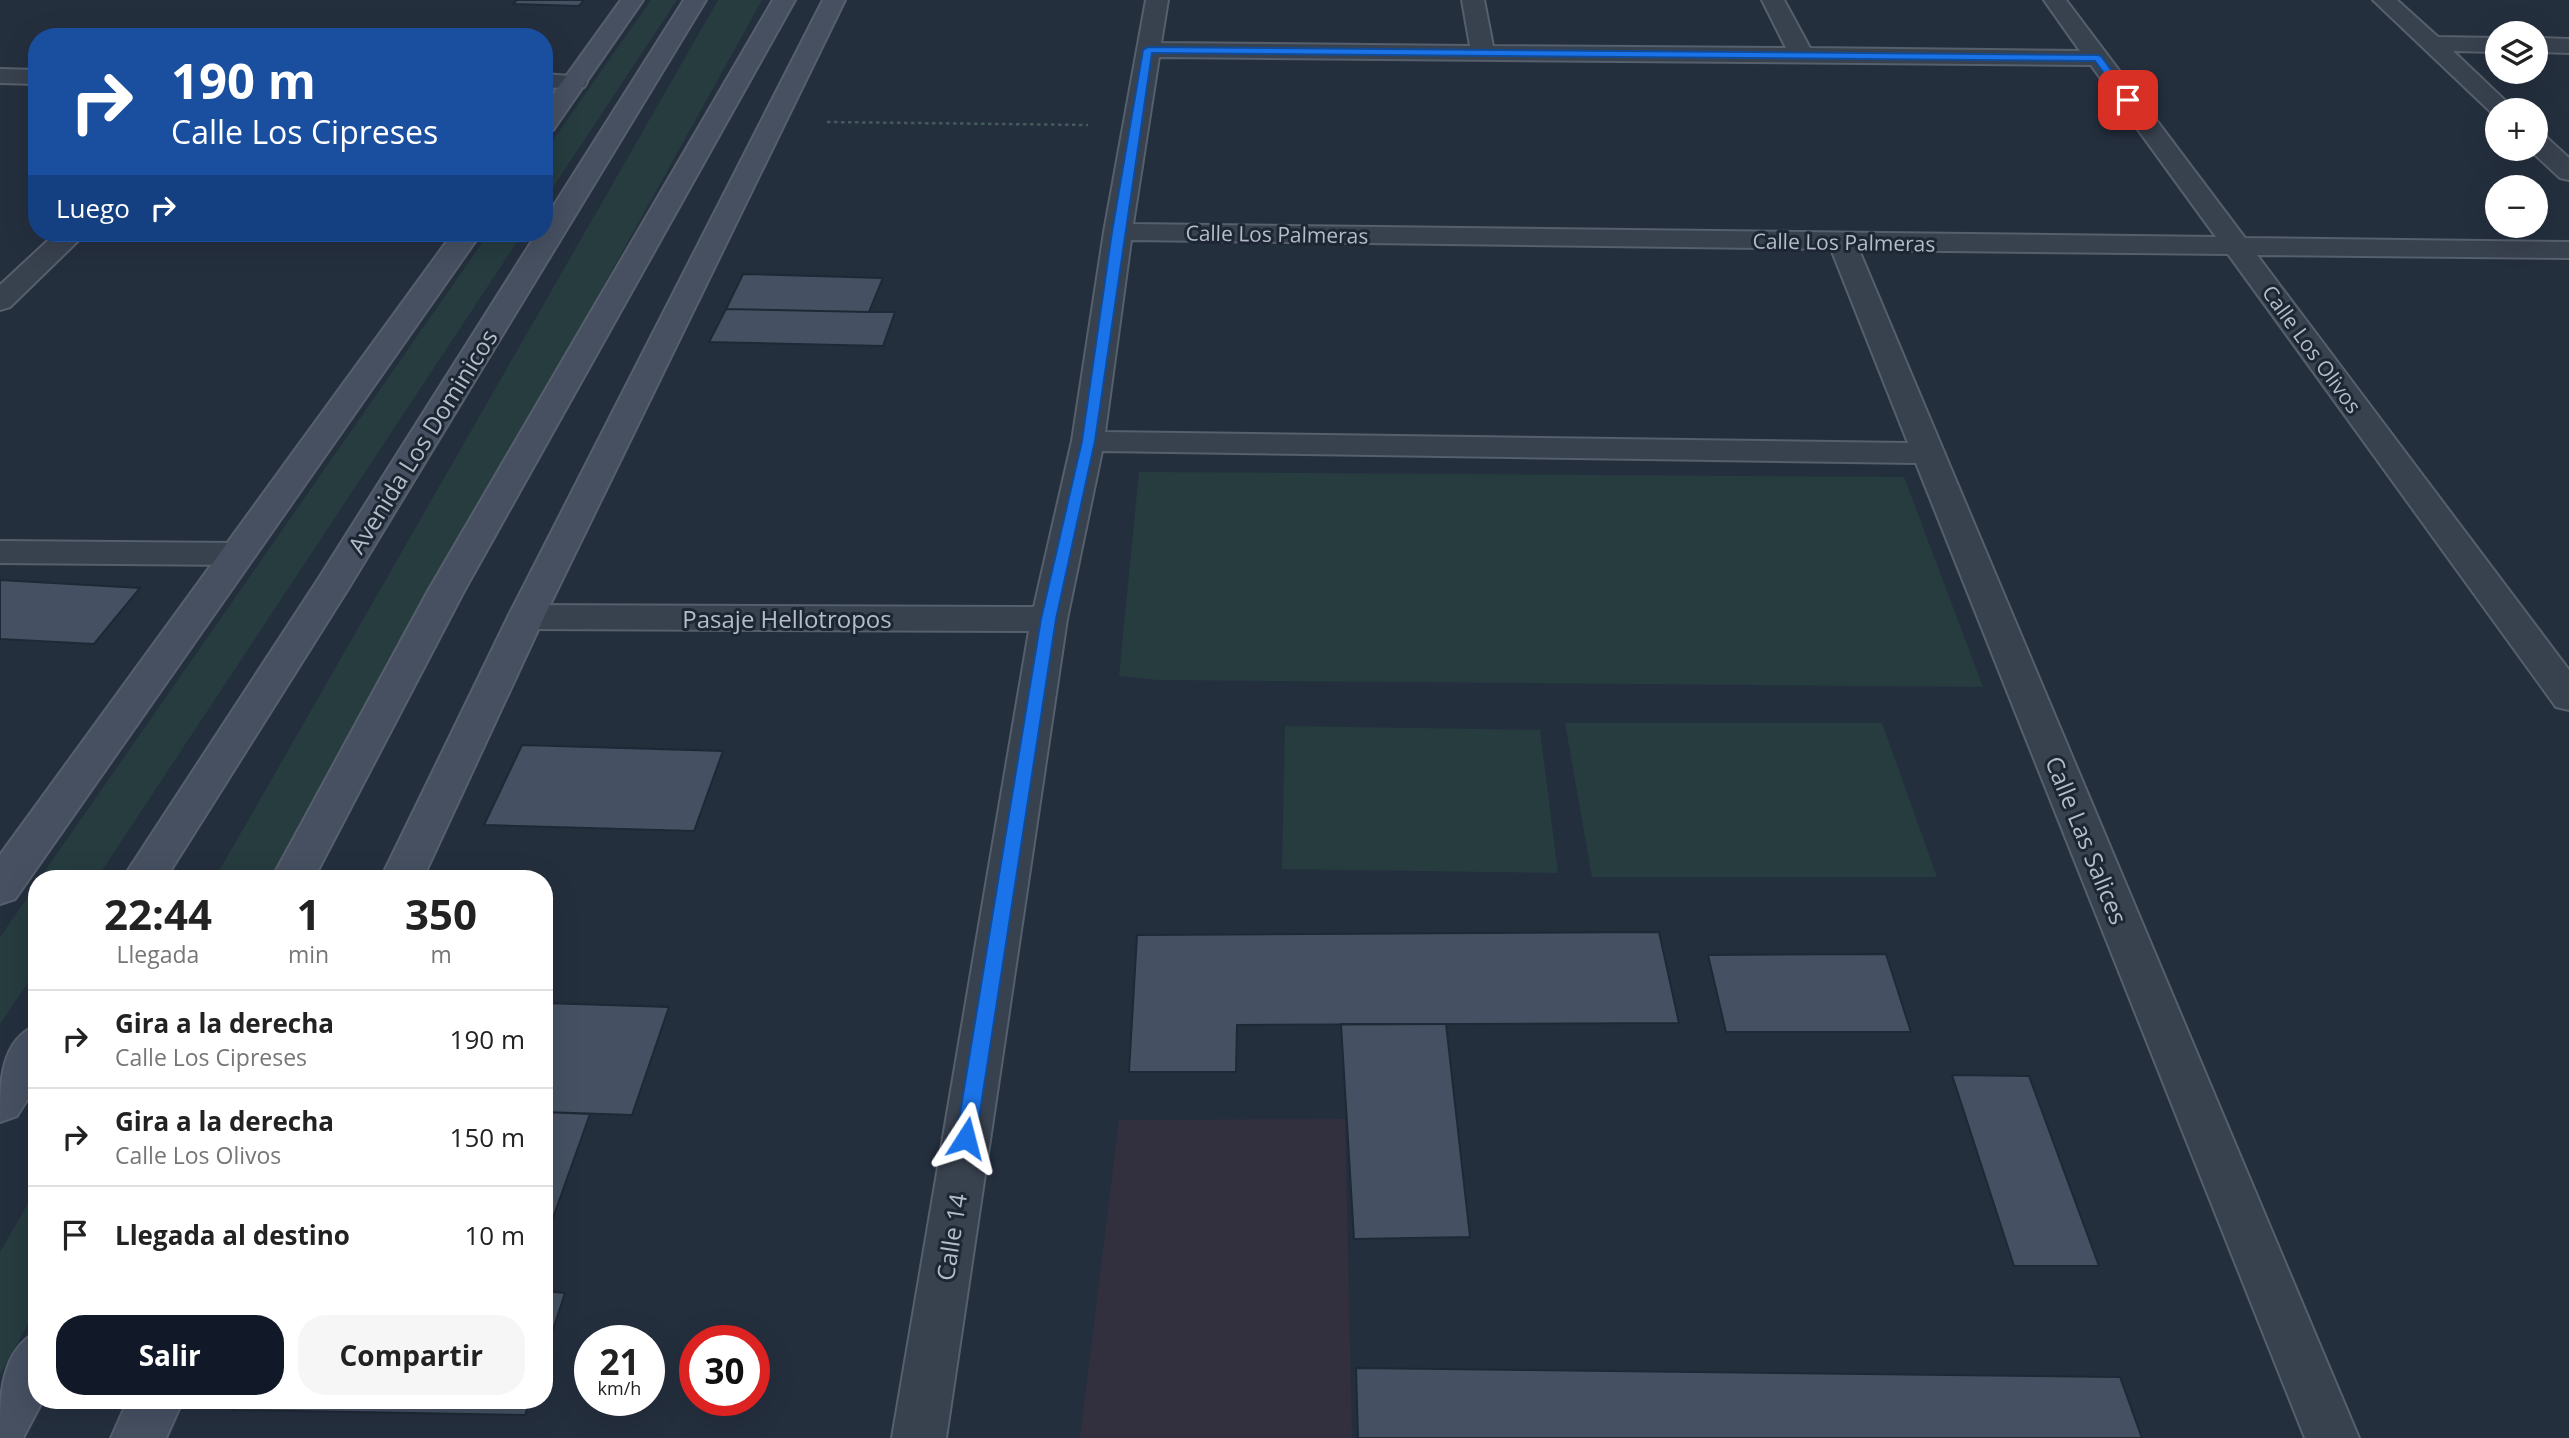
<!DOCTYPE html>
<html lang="es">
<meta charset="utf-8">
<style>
body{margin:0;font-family:"Open Sans",sans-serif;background:#f6f6f6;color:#222;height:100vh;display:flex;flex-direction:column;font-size:26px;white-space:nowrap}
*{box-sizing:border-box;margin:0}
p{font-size:23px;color:#767676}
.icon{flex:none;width:38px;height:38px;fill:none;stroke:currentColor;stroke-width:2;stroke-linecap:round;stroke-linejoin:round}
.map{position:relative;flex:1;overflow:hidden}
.sheet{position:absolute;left:28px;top:870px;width:525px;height:539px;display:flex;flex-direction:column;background:#fff;border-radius:28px;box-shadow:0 7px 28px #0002}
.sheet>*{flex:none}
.banner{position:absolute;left:28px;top:28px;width:525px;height:214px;border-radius:28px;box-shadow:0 7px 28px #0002;background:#1a4fa0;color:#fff;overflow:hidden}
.buttons{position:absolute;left:2485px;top:21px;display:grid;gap:14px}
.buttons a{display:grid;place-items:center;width:63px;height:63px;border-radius:50%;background:#fff;box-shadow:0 7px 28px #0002;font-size:35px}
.speed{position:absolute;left:574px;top:1325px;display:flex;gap:14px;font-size:35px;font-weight:700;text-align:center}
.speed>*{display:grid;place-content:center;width:91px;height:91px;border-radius:50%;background:#fff;box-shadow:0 7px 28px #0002;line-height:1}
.speed small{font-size:18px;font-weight:400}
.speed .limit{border:10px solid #d22;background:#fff;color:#111}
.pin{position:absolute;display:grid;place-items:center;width:60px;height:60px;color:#fff;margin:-30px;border-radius:14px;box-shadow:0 4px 10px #0006}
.me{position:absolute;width:77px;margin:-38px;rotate:9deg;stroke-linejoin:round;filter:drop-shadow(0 0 5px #0008)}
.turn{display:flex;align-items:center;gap:24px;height:147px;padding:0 28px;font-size:32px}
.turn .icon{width:91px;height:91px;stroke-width:2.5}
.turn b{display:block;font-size:49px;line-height:60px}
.then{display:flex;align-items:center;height:66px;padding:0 28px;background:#0003;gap:14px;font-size:26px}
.eta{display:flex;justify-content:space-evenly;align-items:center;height:119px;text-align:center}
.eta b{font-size:42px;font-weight:700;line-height:49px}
.cta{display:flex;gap:14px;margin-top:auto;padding:14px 28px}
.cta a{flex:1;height:80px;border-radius:28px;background:#111827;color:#fff;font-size:28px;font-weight:700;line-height:80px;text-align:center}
.cta a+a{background:#f6f6f6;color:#222}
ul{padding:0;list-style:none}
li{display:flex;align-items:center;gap:21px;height:98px;padding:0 28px;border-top:2px solid #e0e0e0}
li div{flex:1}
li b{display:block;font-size:26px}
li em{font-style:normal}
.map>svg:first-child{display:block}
.medical{fill:#32303f}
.green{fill:#263c3f}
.building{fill:#455162;stroke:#1f2835;stroke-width:2}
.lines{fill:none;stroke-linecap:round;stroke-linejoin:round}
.street-casing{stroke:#565f6c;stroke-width:4}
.secondary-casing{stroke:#565f6c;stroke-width:4}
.path{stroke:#44595c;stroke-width:2.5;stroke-dasharray:3.5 3.5;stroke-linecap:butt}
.street{fill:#38414e;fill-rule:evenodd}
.secondary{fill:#465061;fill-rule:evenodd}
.route{fill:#1a73e8;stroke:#114b97;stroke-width:2}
.labels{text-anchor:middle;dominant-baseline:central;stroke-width:6;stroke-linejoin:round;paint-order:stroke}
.far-street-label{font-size:21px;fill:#b4bcc9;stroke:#1d2633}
.street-label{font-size:24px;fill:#b4bcc9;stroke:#1d2633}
</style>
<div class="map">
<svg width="2569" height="1438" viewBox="0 0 2569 1438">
<rect width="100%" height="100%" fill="#242f3e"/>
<path class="medical" d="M1345 1119 1352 1438H1080L1119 1120Z"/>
<path class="green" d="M651 0H677L544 201V153Z
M718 0H762L275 878H215Z
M489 233H523L97 878H40Z
M1139 472 1904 477 1983 687 1158 680 1119 676Z
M1565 723H1882L1937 877H1592Z
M1285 726 1540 730 1558 873 1282 869Z
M37 884V969L0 1024V937Z
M37 1188V1308L0 1374V1252Z"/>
<path class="building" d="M517 0H584L579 6 513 4Z
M743 274 883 278 869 312 726 309Z
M726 309 869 312H895L883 346 709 342Z
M0 580 140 588 94 644 0 639Z
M522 745 723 751 694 831 484 825Z
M1659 932 1679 1023 1237 1025 1236 1072H1129L1137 935Z
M1886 954 1911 1032H1726L1708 955Z
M544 1003 669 1007 632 1115 544 1112Z
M1341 1024H1446L1470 1237 1354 1239Z
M1952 1075 2029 1076 2099 1266H2014Z
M544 1112 590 1114 544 1243Z
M544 1291 565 1293 544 1357Z
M1356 1368 2120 1377 2142 1438H1358Z
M231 1400H530L525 1415 233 1410Z"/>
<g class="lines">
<g class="street-casing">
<path id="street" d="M1146 0H1168L1161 43 1470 46 1462 0H1484L1493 46 1786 48 1762 0H1784L1810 48 2080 51 2044 0H2066L2245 238 2569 242V258L2257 255 2569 670V710L2556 707 2228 254 1859 250 2359 1438H2305L1916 463 1102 451 1067 619 946 1438H892L1029 631 526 629 513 626 508 617 513 608 526 605 1034 607 1072 441 1104 232ZM1159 57 2091 65 2216 237 1133 224ZM1131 240 1831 249 1908 443 1105 432Z
M2373 0H2397L2438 37 2497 38V52L2453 51 2515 110H2497V116L2494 115Z
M2536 38 2569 39V53L2536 52Z
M0 69 37 70V84L0 83Z
M544 74 584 77 587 82 584 87 544 88Z
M2536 133 2545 136 2569 158V180L2560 178 2529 149H2536Z
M56 233H86L10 307 0 310V285Z
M0 541 237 543 249 546 254 554 249 562 237 565 0 563Z"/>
</g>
<g class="secondary-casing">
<path id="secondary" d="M621 0H643L553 130 544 132V107Z
M684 0H706L348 589 166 878H123L317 581 537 233H544V221Z
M773 0H795L464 591 314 878H272L428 591Z
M823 0H845L544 617 423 878H381L508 617Z
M453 233H481L15 899 0 904V855Z
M37 1025V1084L17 1116 0 1122C0 1083 0 1040 37 1025Z
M37 1332V1400H43L23 1438H0C0 1397 0 1351 37 1332Z
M128 1400H183L166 1438H111Z"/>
</g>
<path class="path" d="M827 122 1088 125"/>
<use href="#street" class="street"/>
<use href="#secondary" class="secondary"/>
</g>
<path class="route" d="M1148 47 2098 55 2101 56 2133 100 2125 102 2095 61 1152 53 1095 441 1056 619 976 1138 973 1144 966 1146 959 1144 956 1138 1041 619 1082 441 1112 232 1143 50Z"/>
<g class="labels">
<g class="far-street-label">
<text transform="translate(1277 234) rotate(1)">Calle Los Palmeras</text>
<text transform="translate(1844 242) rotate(1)">Calle Los Palmeras</text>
<text transform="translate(2312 349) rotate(54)">Calle Los Olivos</text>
</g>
<g class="street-label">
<text transform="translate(422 441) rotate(-58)">Avenida Los Dominicos</text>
<text x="787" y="618">Pasaje Hellotropos</text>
<text transform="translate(2087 840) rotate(68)">Calle Las Salices</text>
<text transform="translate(951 1237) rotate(-81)">Calle 14</text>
</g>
</g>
</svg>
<div class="buttons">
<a><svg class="icon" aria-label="layers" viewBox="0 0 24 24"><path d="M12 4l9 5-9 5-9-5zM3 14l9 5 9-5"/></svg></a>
<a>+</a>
<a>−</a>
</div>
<div class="speed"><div>21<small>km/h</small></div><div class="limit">30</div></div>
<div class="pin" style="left:2128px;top:100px;background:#d93025"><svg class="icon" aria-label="arrive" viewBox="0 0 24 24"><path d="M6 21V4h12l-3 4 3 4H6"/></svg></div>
<svg class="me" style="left:966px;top:1138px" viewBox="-20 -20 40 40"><path d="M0-17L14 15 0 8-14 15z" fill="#1a73e8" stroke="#fff" stroke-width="4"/></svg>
<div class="banner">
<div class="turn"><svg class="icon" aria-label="right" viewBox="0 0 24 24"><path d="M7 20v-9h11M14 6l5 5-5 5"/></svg><div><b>190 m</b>Calle Los Cipreses</div></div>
<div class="then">Luego<svg class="icon" aria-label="right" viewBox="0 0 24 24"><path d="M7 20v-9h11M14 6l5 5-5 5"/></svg></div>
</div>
<section class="sheet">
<div class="eta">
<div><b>22:44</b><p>Llegada</p></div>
<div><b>1</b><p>min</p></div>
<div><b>350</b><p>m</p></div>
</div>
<ul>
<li><svg class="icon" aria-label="right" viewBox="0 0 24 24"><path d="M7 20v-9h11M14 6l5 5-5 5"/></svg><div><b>Gira a la derecha</b><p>Calle Los Cipreses</p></div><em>190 m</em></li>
<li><svg class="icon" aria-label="right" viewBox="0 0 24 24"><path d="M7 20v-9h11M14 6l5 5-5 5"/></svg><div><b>Gira a la derecha</b><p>Calle Los Olivos</p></div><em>150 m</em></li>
<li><svg class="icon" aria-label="arrive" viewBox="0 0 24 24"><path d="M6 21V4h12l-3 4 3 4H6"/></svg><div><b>Llegada al destino</b></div><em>10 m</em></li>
</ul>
<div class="cta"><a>Salir</a><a>Compartir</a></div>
</section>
</div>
